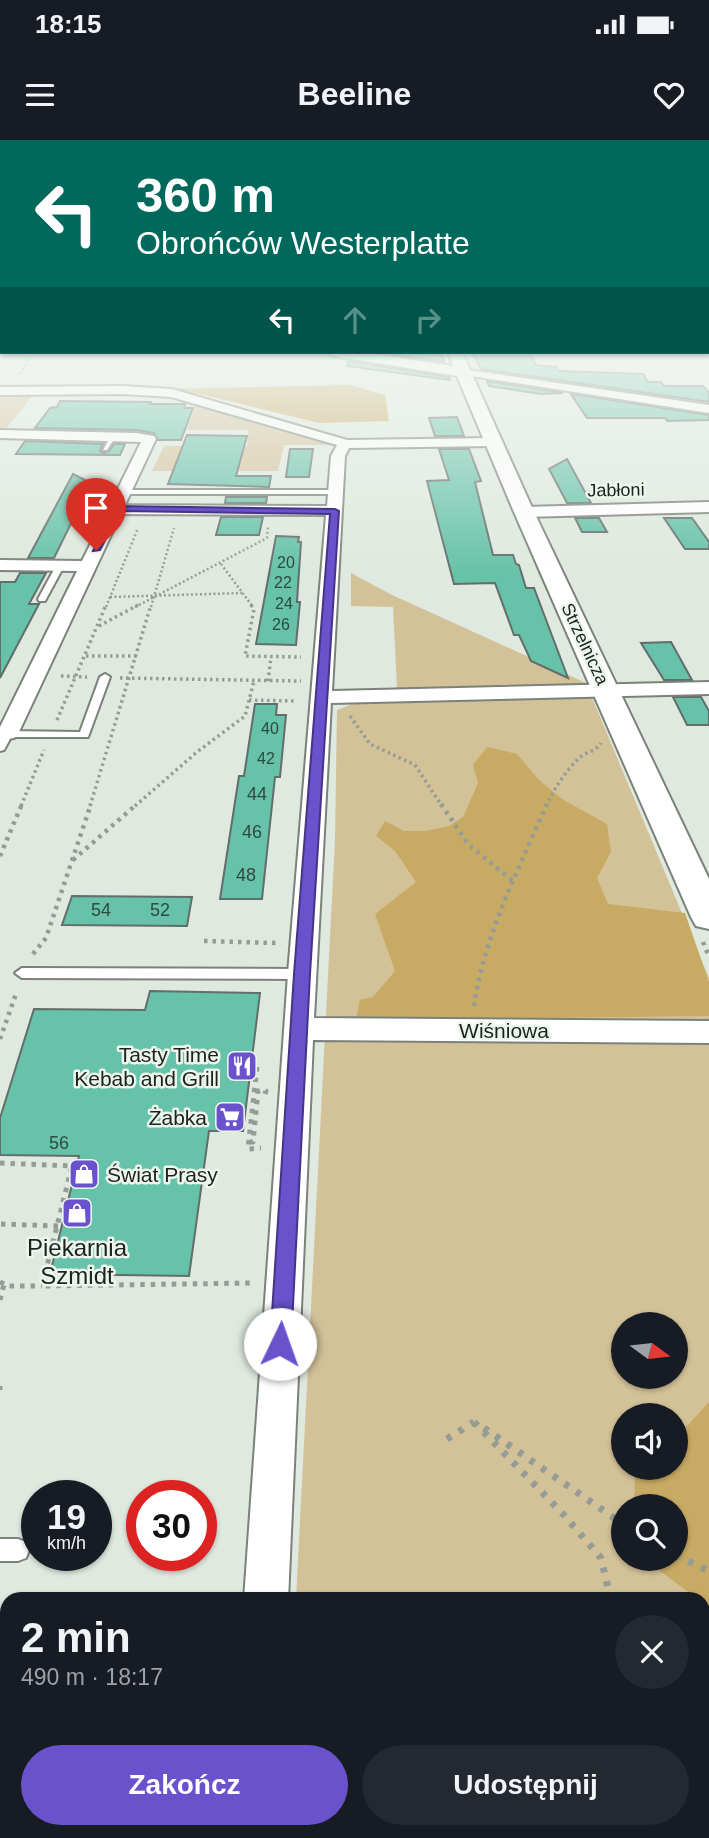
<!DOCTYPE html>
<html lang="pl">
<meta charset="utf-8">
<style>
body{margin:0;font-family:Arial,sans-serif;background:#242831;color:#f1f3f6;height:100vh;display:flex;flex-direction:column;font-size:26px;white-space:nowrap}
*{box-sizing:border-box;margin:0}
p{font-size:23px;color:#9ea1a6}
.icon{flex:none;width:38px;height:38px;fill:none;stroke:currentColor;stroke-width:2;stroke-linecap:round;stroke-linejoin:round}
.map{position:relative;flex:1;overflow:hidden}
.sheet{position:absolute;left:0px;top:1452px;width:710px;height:247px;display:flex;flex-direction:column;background:#171b24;border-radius:21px 21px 0 0;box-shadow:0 2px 5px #0004}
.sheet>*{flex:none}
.guide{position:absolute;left:0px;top:0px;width:710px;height:214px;box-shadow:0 2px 5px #0004;background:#00695c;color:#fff;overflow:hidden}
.needle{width:46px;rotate:105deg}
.buttons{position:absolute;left:611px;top:1172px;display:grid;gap:14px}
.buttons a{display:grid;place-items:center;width:77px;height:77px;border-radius:50%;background:#171b24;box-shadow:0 2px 5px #0004;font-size:35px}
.speed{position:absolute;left:21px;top:1340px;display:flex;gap:14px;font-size:35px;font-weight:700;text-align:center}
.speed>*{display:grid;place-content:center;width:91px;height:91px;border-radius:50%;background:#171b24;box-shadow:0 2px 5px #0004;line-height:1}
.speed small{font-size:18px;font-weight:400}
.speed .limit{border:10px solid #d22;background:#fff;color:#111}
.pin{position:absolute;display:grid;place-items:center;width:60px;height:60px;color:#fff;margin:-72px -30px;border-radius:50% 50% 50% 0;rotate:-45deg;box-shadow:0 0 7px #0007}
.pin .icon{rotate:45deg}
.me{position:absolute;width:77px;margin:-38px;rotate:3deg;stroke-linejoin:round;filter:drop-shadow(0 0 5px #0008)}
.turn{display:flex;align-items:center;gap:24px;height:147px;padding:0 21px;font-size:32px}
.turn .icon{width:91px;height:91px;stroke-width:2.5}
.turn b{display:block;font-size:49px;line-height:60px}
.lanes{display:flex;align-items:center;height:66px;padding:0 21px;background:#0003;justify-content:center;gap:35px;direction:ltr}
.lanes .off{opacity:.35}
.round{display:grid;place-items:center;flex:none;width:74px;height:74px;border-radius:37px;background:#242831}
.head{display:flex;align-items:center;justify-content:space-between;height:119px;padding:0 21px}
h1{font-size:42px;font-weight:700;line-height:52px}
.primary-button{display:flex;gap:14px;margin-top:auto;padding:14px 21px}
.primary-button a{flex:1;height:80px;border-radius:42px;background:#6952cc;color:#fff;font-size:28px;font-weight:700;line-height:80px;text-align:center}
.primary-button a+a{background:#242831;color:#f1f3f6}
.status{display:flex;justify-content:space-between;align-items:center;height:49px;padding:0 35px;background:#171b24;direction:ltr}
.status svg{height:19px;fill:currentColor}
header{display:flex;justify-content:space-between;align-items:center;height:91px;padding:0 21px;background:#171b24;font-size:32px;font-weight:700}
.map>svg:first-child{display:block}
.green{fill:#d3c198;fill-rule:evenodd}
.forest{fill:#c7aa63}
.building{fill:#66c2a8;stroke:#616e6a;stroke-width:2}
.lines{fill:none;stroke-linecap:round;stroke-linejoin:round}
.lane-casing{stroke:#7a8279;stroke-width:4}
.street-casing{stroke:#7a8279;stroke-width:4}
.secondary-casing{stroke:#7a8279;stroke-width:4}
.path-far5{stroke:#959c95;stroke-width:2;stroke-dasharray:2 2.5;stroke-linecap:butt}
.path-far4{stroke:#959c95;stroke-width:2.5;stroke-dasharray:2 2.5;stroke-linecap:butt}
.path-far3{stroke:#959c95;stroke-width:3.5;stroke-dasharray:2.5 3.5;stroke-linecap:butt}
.path-far2{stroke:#959c95;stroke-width:4.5;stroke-dasharray:3.5 5;stroke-linecap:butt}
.path-far1{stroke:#959c95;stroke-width:5;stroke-dasharray:4.5 6;stroke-linecap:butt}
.path{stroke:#959c95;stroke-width:7;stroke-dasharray:5 9;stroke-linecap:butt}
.lane{fill:#fff;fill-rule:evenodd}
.street{fill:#fff;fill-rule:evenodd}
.secondary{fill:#fff;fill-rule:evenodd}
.route{fill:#6952cc;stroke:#443585;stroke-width:2}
.labels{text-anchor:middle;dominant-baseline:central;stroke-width:5;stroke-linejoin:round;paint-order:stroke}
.far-number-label{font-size:16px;fill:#304a40}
.far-street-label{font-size:18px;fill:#1e221e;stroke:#ecf6ec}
.number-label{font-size:18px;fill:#304a40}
.street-label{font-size:21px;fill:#1e221e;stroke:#ecf6ec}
.poi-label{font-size:21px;fill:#1e221e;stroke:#ecf6ec;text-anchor:end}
.near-poi-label{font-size:24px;fill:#1e221e;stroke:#ecf6ec}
</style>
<div class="status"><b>18:15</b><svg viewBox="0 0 49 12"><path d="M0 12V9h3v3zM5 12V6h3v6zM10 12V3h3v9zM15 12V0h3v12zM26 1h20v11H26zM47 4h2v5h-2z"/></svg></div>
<header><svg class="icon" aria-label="menu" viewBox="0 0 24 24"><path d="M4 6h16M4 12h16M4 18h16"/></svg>Beeline<svg class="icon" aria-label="heart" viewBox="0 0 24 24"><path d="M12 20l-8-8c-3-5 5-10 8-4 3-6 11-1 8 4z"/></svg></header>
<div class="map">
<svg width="709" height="1698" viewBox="0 0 709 1698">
<rect width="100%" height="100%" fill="#dfe9df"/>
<path class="green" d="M35 253 5 290H0V254Z
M196 263 298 295 304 292 329 300 331 305H284L278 331H152L164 306H247L249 290H187Z
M351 433 390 454 586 543 709 838V1698H283L284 1692H704V1460L296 1459 335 700 337 570 397 547 393 467 351 466ZM623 1185H676V1237H623ZM623 1276H676V1328H623ZM623 1367H676V1419H623Z"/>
<path class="forest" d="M350 245 385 255 389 281 319 283 204 255 168 249Z
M487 607 517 614 539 640 562 659 607 684 611 712 597 738 608 764 685 773 709 842V876L356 880 360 860 373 857 395 831 375 774 416 742 395 711 376 696 385 681 404 691H425L449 686 463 677 478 643 473 625Z
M709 1262V1468L704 1463V1460L698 1459 660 1431 655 1419H676V1367H634L635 1328H676V1298Z
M399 1692H572L581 1698H393Z"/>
<path class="building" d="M377 212H441L444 222Z
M472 212H529L536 225 556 227 559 231 643 234 648 242H661L664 246H703L709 253V262L481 229Z
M348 221 449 237 450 240 347 226Z
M487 241 563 253 541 254 489 246Z
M571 254 709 275V280L667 281 665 278H587Z
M60 261 151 262 150 264H185L184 268H193L181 300H158L154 293 136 290 35 288 50 268 57 267Z
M457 277 464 296H435L429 278Z
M187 295 247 296 236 336H271L269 347 168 344Z
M25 301 103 304 100 311 103 313 109 311 114 304H125L120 315 16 314Z
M290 309H313L309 337H286Z
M439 309H469L481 341 475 342 493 415H513L516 424 519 425 526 448H534L568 538 531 521 519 495H514L495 443 454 444 427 341 449 340Z
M567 319 591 363H567L549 329Z
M73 334 91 343 54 418H28Z
M226 357H267L266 363H225Z
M221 377H263L259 395H216Z
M575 378H599L607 392H582Z
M664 378H692L709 402V409H685Z
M276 396 299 397 298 402H301L297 462H300L296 505 256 504Z
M20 433H46L29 464H39L0 538V442H15Z
M671 502 692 540H664L641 503Z
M673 557H701L709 571V585H687Z
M255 564H277L276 575H286L280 637H275L262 759H220L239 636H244Z
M72 756 192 757 187 786 62 785Z
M150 851 260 853 243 991H209L189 1136 50 1134 79 1016 0 1015V978L34 869 145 870Z"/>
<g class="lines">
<g class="lane-casing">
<path id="lane" d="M111 295 116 296 107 310H103Z
M122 350H335L339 352 335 354H125L121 352Z
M57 424 64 426 45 461H39L38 459Z
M105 534 110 537 88 597H11L4 610 0 611V597L3 592 7 591 80 592 100 537Z
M22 828 302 829 309 834 302 839 22 838 15 833Z
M0 1399H18L26 1402 29 1410 26 1418 18 1421H0Z"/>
</g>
<g class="street-casing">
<path id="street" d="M462 229 709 265V273L458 234 456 232Z
M123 246 172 249 347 300 494 298 501 302 494 306 349 308 345 316 332 551 709 542V554L331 563 314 878 709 881V903L313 900 288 1460H244L288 834 326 375 121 374 18 594 14 598 0 600V587L77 431 0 430V420L82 421 141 302 0 298V290L136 293 154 296 156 299 125 365 327 366 331 316 337 305 171 257 123 254 0 255V247Z
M709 362V372L524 377 516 372 524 367Z
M231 1692H281L280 1698H230Z"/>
</g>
<g class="secondary-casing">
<path id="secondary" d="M326 212H361L453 226 448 212H462L534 372 709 739V789L696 786 691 777 514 372 457 236 333 216Z"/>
</g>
<path class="path-far5" d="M20 234 32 212"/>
<path class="path-far4" d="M221 424 253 467
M110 457 242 453
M106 467 138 388
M135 467 267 398 268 386
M151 467 174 388"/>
<path class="path-far3" d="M251 465 254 469 245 516 301 517
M99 486 138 465
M86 516H138
M61 536 87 537
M120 538 301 541
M268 541 271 517
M249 560 297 561
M350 576 370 604 415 625 442 666
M57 580 106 465
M21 666 44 610
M90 666 151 465
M135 666 197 612 245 576 254 541
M546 666C554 649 565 632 578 619 585 612 596 612 601 603"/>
<path class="path-far2" d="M441 664 468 704 513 741
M0 716 22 664
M73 720 137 664
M204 801 277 803
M703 802 709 817
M33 814 46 798 91 664
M474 866C484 796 519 728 547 664
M0 899 17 851"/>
<path class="path-far1" d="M257 927 248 1009 261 1008
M249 1002H253L258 951H266L265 954
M0 1023 72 1026 42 1146 252 1143
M1 1084 58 1086
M0 1142 8 1146H42
M0 1160 4 1144
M0 1246V1250"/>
<path class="path" d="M474 1282 563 1374 601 1418 611 1460
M484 1288 623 1384
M447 1299 474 1282
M676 1415 709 1431
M0 1511H7
M668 1692 670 1698
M451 1698 459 1692"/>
<use href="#lane" class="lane"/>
<use href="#street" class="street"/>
<use href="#secondary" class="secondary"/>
</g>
<linearGradient id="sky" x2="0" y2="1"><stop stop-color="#77c1e3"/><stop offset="0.45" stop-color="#f1f5f1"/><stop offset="1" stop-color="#f1f5f1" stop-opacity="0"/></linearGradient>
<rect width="709" height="435" fill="url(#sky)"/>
<path class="route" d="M117 366 335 369 339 371 310 834 291 1204 288 1212 280 1215 273 1212 270 1204 294 834 330 374 120 371 100 410 93 411 113 369Z"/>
<defs>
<g id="restaurant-square" transform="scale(1.575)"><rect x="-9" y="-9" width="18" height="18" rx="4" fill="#6952cc" stroke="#ecf6ec"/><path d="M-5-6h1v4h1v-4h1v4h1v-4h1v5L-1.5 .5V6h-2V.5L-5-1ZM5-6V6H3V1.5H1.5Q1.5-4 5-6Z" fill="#fff"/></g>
<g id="supermarket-square" transform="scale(1.575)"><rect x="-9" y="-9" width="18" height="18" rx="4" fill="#6952cc" stroke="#ecf6ec"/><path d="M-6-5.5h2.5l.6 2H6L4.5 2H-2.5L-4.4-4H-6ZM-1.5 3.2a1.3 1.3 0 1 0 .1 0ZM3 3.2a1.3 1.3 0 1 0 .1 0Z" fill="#fff"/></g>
<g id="shop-square" transform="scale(1.575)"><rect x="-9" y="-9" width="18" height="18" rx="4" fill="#6952cc" stroke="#ecf6ec"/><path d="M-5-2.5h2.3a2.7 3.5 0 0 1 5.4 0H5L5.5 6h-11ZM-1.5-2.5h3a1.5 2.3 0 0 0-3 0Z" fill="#fff"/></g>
</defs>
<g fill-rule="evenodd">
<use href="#restaurant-square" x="242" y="926"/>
<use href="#supermarket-square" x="230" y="977"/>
<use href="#shop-square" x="84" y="1034"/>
<use href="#shop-square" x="77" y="1073"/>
</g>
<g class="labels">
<g class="far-number-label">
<text x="286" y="422">20</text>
<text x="283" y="442">22</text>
<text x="284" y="463">24</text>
<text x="281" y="484">26</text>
<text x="270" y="588">40</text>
<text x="266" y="618">42</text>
</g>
<g class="far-street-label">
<text transform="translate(616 350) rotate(-1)">Jabłoni</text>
<text transform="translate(585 504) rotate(65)">Strzelnicza</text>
</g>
<g class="number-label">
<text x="257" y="654">44</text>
<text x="252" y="692">46</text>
<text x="246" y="735">48</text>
<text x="101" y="770">54</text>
<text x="160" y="770">52</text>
<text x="59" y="1003">56</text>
</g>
<g class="street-label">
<text x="504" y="890">Wiśniowa</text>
</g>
<g class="poi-label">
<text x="219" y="914">Tasty Time<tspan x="219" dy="24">Kebab and Grill</tspan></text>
<text x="207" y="977">Żabka</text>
<text x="107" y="1034" text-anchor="start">Świat Prasy</text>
</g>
<g class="near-poi-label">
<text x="77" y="1107">Piekarnia<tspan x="77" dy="28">Szmidt</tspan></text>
</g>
</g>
</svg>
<div class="buttons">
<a><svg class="needle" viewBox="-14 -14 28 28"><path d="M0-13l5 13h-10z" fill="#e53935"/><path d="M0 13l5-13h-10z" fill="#9ea1a6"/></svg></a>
<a><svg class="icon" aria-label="sound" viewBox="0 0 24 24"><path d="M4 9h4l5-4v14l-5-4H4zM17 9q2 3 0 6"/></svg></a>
<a><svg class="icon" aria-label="search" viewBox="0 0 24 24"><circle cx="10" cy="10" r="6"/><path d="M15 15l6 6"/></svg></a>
</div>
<div class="speed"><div>19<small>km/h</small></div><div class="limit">30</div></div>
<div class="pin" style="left:96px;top:410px;background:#d93025"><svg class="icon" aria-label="arrive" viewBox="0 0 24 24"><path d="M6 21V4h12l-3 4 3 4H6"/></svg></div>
<svg class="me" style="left:280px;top:1204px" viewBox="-20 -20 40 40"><circle r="19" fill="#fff"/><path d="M0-13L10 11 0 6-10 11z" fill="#6952cc"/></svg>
<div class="guide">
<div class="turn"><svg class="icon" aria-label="left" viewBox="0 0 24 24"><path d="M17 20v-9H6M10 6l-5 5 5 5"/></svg><div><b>360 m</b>Obrońców Westerplatte</div></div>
<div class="lanes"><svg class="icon" aria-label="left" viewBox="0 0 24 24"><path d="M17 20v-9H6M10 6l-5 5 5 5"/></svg><svg class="icon off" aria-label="ahead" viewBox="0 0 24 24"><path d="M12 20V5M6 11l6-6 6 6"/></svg><svg class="icon off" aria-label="right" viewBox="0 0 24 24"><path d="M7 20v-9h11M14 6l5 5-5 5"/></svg></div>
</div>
<section class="sheet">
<div class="head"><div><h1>2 min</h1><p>490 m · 18:17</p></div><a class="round"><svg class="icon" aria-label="close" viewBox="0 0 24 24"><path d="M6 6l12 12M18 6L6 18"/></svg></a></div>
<div class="primary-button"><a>Zakończ</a><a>Udostępnij</a></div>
</section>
</div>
